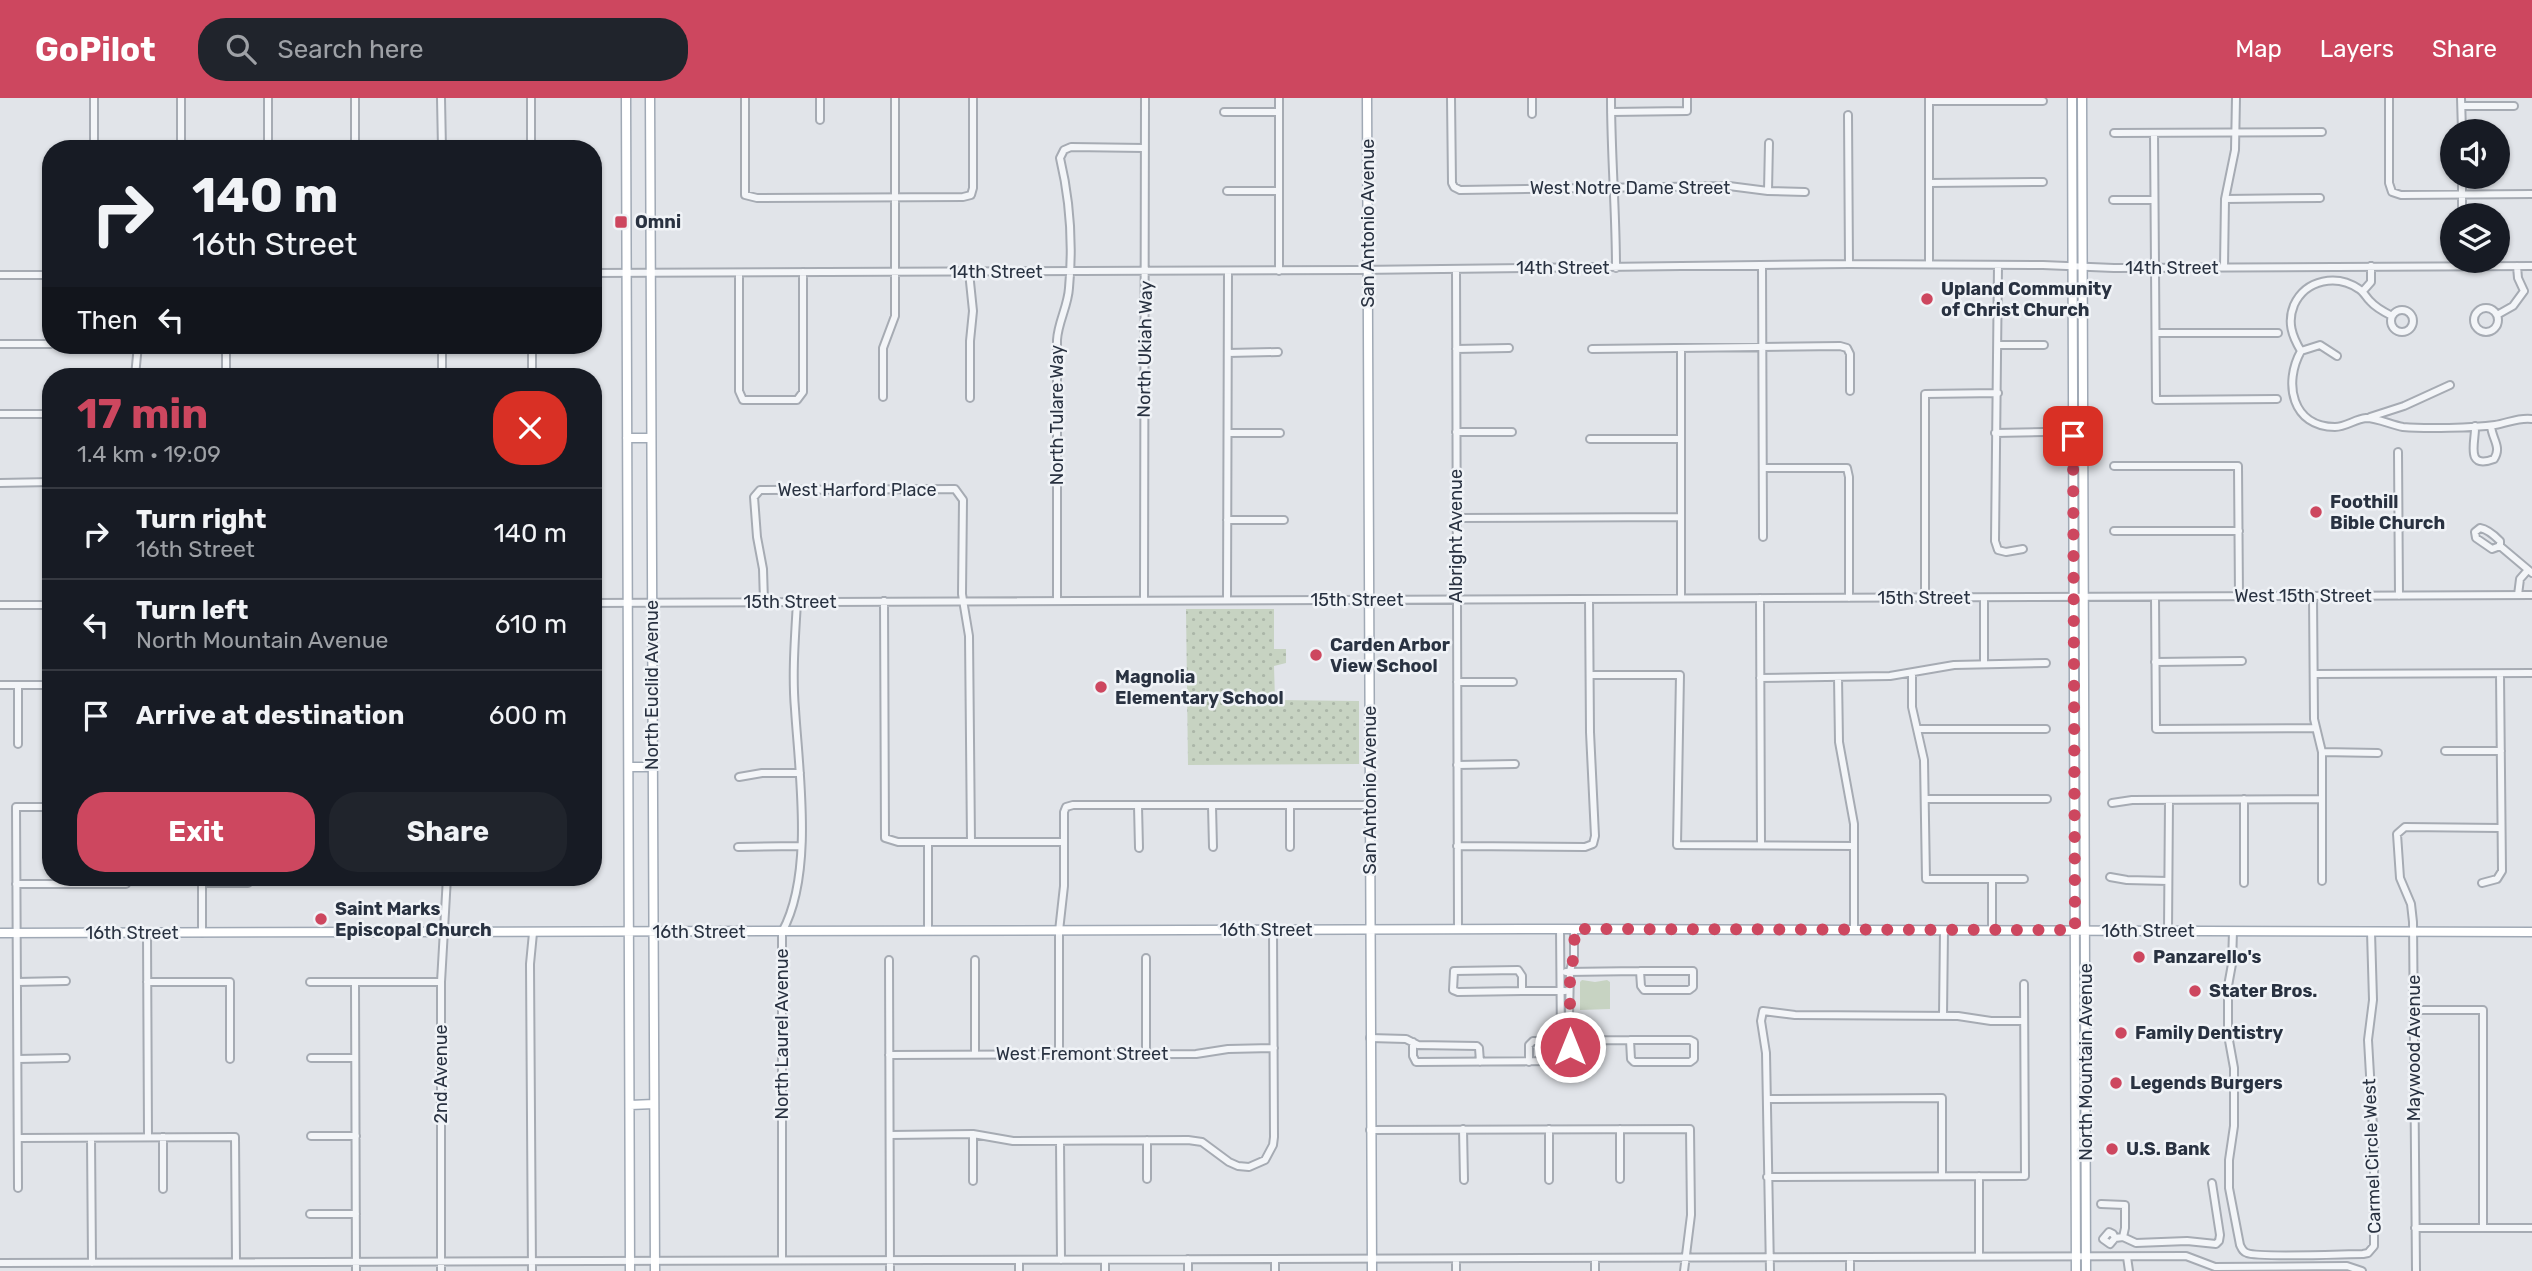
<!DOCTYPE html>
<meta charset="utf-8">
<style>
body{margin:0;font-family:Rubik,sans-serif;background:#20242c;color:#f1f3f6;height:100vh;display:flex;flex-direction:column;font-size:26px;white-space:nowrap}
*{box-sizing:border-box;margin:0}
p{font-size:23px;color:#9ea1a6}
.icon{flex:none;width:38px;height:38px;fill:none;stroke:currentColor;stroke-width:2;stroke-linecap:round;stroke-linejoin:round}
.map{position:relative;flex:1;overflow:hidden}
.side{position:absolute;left:42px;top:270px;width:560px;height:518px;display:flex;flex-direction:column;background:#171b24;border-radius:28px;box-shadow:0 2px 5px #0004}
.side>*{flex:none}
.guide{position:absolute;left:42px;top:42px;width:560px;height:214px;border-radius:28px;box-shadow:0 2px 5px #0004;background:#171b24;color:#f1f3f6;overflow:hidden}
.buttons{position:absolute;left:2440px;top:21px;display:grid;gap:14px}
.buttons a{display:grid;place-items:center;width:70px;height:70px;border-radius:50%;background:#171b24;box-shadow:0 2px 5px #0004;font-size:35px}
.pin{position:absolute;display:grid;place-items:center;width:60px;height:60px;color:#fff;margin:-30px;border-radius:14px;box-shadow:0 4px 10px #0006}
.me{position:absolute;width:77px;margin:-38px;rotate:0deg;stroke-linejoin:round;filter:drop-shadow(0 0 5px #0008)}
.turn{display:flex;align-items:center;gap:24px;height:147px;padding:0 35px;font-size:32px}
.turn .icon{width:91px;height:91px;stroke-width:2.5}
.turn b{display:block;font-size:49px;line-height:60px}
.then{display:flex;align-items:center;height:66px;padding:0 35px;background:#0003;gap:14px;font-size:26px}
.round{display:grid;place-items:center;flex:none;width:74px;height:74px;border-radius:28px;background:#20242c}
.headline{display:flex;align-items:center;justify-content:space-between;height:119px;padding:0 35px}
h1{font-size:42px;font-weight:700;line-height:52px;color:#cd475f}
.cta{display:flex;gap:14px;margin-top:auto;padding:14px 35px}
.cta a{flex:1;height:80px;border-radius:28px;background:#cd475f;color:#fff;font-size:28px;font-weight:700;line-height:80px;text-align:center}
.cta a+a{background:#20242c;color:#f1f3f6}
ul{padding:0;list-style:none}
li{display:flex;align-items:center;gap:21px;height:91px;padding:0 35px;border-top:2px solid #363941}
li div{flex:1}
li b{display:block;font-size:26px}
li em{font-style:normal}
header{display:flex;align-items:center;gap:42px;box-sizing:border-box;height:98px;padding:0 35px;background:#cd475f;color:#fff}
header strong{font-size:33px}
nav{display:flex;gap:38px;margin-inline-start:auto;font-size:24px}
.search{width:490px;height:63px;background:#20242c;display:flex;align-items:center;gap:18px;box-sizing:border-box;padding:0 24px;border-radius:28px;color:#9ea1a6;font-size:26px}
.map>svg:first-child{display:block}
.grass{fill:url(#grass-dots)}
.garden{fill:#c7d3c2}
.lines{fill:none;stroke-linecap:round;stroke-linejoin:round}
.minor-casing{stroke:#a6abb3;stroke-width:10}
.major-casing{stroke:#a0a9b5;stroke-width:11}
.minor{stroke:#f3f5f8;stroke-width:6}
.major{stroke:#fff;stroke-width:8}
.route{stroke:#cd475f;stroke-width:12;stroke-dasharray:0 21.6}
.poi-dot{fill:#cd475f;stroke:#f0f3f7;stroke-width:2.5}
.labels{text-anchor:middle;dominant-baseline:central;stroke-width:5;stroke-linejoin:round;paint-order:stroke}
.street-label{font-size:18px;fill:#293241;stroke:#f0f3f7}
.poi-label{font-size:18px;font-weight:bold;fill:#293241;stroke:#f0f3f7;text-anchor:start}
</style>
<header>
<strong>GoPilot</strong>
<div class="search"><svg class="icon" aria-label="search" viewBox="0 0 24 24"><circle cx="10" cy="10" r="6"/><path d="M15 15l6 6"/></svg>Search here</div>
<nav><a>Map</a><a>Layers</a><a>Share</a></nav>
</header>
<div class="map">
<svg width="2532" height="1173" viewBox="0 0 2532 1173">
<defs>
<pattern id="grass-dots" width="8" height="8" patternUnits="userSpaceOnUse" patternTransform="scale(1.75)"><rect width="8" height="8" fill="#c7d3c2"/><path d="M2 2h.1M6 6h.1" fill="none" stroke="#abb6a8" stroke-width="1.8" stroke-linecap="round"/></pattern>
</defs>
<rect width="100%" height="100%" fill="#e1e4e9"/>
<path class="grass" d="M1186 511H1274V551H1286V565L1274 568 1275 602 1359 603V666L1188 667Z"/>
<path class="garden" d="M1582 882 1595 884 1607 882 1610 884V911L1580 912V884Z"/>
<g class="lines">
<g class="minor-casing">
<path id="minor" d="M94 0V51
M181 0V51
M268 0V51
M355 0V51
M441 0 442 51
M531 0V51
M745 0V97L757 100 963 99 971 97 973 90V0
M820 0V22
M1279 0V173
M1451 0 1452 85 1454 89 1460 92 1729 88 1768 93 1805 94
M1611 0C1611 57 1616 113 1616 170
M1929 0V166
M2389 0V85L2392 94 2401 97 2532 96
M2461 0 2462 33
M1929 3H2043
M2462 8H2514
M1224 14H1279
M1611 14 1687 13V0
M1532 16V0
M1848 17 1849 166
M2114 35 2322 34
M2154 35 2156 302 2277 301
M1929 85 2043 84
M1227 93H1279
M1768 93 1769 45
M2225 101 2320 100
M2113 102H2154
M2462 117V79
M1998 167 1995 443 1998 452 2006 454 2023 451
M1762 168 1763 439
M2517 168 2518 180 2524 193
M2224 169 2225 101 2235 52 2236 0
M1456 171 1458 831
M969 174 973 213 970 243V300
M593 175 1358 172 1849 166 2043 167 2114 170 2532 168
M739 175V293L743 302H797L803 294V174
M0 177H51
M2363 193 2371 184V168
M2474 222a12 12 0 1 1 24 0a12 12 0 1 1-24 0Z
M2391 223a11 11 0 1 1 22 0a11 11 0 1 1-22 0Z
M2497 217 2513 208 2524 193
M2392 218C2384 214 2376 210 2370 203 2366 199 2364 194 2359 191 2337 176 2306 181 2294 207 2287 224 2292 238 2301 253 2283 285 2292 329 2335 329 2346 329 2355 321 2366 320 2378 320 2391 327 2403 329 2425 331 2473 330 2495 327 2508 325 2519 319 2532 321
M2156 235H2278
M0 246H51
M226 247V278
M442 247V278
M532 247V278
M1998 247H2044
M1681 250V500
M1456 251 1509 250
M1592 251 1840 248 1847 250 1850 256V293
M2301 253 2320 247 2337 258
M1228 255 1278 254
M135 278 138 247
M883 299V250L895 218V0
M0 316H51
M2370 319 2404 308 2450 287
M2475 328C2476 343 2464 372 2494 361 2502 349 2492 341 2491 328
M1456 334H1512
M1228 335H1280
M1995 335 2044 334
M1590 341H1680
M2398 354 2399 498
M2114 368H2238L2239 499
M1763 370H1847L1849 379V500
M0 385 51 384
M1456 420 1680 419
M1227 422H1284
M2114 433H2239
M2500 448 2492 451 2476 440 2475 434 2480 430C2487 431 2495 438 2500 443V448L2532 475
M2518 497 2520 481 2527 473
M2313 498 2314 621 2322 654V783
M1925 499V296L1998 295
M2155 499 2156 631 2316 630
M1760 500 1761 747
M1144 502 1145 0
M1227 502 1228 173
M884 503 885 740 898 744H1064
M1057 503V242C1058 224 1068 208 1069 190 1073 146 1070 102 1060 60L1064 52 1071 49 1144 50
M764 504 763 471 757 439 754 399 760 392 955 391 963 402 962 496 969 538 971 744
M593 505 2532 497
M0 507H51
M2155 564 2242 563
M1984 565V500
M1912 576V609L1924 662 1926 781H2024
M2314 576 2532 575
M1590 577H1680L1677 747 1854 748
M1838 579 1839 644 1854 726V832
M1760 580 1890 578 1954 567 2046 565
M1457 584H1513
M0 587H51
M18 587V646
M1917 631H2046
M2445 653H2501
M2322 654 2378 655
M1457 667 1515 666
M739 679 762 675H800
M1925 701H2047
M2112 705 2132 702 2322 701
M1290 707V749
M1138 708 1139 750
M1212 708 1213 749
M1457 748 1585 749 1593 746 1595 738 1590 634 1589 501
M738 749 801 748
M2110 779 2127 782 2168 783
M1992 781V832
M202 785H248
M2244 785V701
M2482 785 2497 781 2502 773 2500 576
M16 786H126
M1560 831 1561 942
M928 833V744
M2168 833 2169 702
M2233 833 2232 866 2228 888V937L2234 970V1028L2229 1062V1090L2240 1147C2242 1151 2243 1154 2247 1155 2258 1160 2345 1156 2363 1156L2368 1155 2374 1148V1047L2368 942 2373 902 2371 834
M147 835 148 1039
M202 835V779
M1146 860V956
M889 862 890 1173
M975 862V956
M1518 872 1522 878V893L1458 894 1453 892 1454 873Z
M1640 873H1693V889L1689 892H1644L1641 888Z
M1566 874 1640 873
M17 884 66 883
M147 884H230V961
M310 884H441
M355 885 356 1173
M1522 893H1565
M2413 912H2483V1130
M1943 918 1944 832
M1370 940 1406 941 1418 947 1477 948 1479 950 1480 964
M1630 942H1690L1694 944V961L1690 964H1634L1631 961Z
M1413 944V958L1416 964 1568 963 1570 873 1574 858V831
M1059 956V833L1064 788V714L1066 709 1073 707H1370
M889 957 1196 956 1228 951 1274 950
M311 960H355
M18 961 66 960
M1529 964V947L1533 943 1630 942
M1767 1001 1942 1000V1078
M1463 1031 1464 1082
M1549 1031V1082
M1620 1031V1081
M1370 1032 1690 1031 1691 1117 1684 1173
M973 1036V1083
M890 1037 973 1036 1013 1043 1188 1042 1202 1044 1229 1064 1238 1068 1249 1069 1265 1062 1273 1047 1274 1039 1273 832
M311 1038H356
M163 1039V1091
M18 1040 235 1039 236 1164
M91 1040 92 1165
M1147 1042V1081
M1060 1043 1061 1162
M1767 1079 2025 1078 2024 886
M18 1090 16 709H51
M2101 1106 2125 1107V1130L2123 1139
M310 1116H356
M2415 1130H2532
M2123 1139 2136 1145 2187 1143 2216 1146 2219 1143 2220 1137 2212 1085
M2115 1140 2113 1136 2109 1134 2103 1141 2110 1146 2115 1140 2123 1139
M1979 1158V1078
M1850 1159V1173
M2127 1159 2129 1173
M1188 1161V1173
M1456 1161V1173
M782 1162V834C814 776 799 675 795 611 792 576 795 539 797 504
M1019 1162V1173
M1105 1162V1173
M0 1165 2186 1158 2215 1169 2347 1168 2362 1173
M441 1173V884L447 779
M532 1173 530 866 533 835
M1275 1173V1161
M1595 1173V1160
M1770 1173 1766 955 1761 923 1763 913 1795 917 1958 918 1991 923H2024
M2416 1173 2413 824 2411 806 2400 780 2397 736 2405 729 2500 730"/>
</g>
<g class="major-casing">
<path id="major" d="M626 0 630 1173
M650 0 655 1173
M1367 0 1372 1173
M2072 0 2076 1173
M2082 0 2086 1173
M627 340H651
M629 669H652
M0 835 1560 831 2532 834
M630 1007 654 1006"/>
</g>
<use href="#minor" class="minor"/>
<use href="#major" class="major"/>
</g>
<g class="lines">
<path class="route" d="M1570 949V873L1575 855 1574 831 2075 832 2073 338"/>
</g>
<g class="poi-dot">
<rect x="614" y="117" width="14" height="14" rx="3.5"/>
<circle cx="1927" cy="201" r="7"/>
<circle cx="2316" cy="414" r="7"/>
<circle cx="1316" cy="557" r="7"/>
<circle cx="1101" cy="589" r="7"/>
<circle cx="321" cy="821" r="7"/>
<circle cx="2139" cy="859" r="7"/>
<circle cx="2195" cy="893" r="7"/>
<circle cx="2121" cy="935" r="7"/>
<circle cx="2116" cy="985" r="7"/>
<circle cx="2112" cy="1051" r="7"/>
</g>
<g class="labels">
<g class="street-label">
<text x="1630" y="90">West Notre Dame Street</text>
<text transform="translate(1368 125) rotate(-90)">San Antonio Avenue</text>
<text x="1563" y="170">14th Street</text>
<text x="2172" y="170">14th Street</text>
<text x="996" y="174">14th Street</text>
<text transform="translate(1145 251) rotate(-89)">North Ukiah Way</text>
<text transform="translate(1057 317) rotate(-90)">North Tulare Way</text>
<text x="857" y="392">West Harford Place</text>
<text transform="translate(1456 438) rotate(-90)">Albright Avenue</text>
<text x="2303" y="498">West 15th Street</text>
<text x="1924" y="500">15th Street</text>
<text x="1357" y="502">15th Street</text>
<text x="790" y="504">15th Street</text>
<text transform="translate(652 587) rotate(-90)">North Euclid Avenue</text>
<text transform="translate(1370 692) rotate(-90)">San Antonio Avenue</text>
<text x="1266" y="832">16th Street</text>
<text x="2148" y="833">16th Street</text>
<text x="699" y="834">16th Street</text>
<text x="132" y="835">16th Street</text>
<text transform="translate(782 936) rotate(-90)">North Laurel Avenue</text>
<text transform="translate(2414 950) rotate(-90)">Maywood Avenue</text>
<text x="1082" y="956">West Fremont Street</text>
<text transform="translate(2086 964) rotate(-90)">North Mountain Avenue</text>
<text transform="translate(441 976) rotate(-90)">2nd Avenue</text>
<text transform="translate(2372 1058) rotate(-92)">Carmel Circle West</text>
</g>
<g class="poi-label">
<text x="635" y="124">Omni</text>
<text x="1941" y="191">Upland Community<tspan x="1941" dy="21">of Christ Church</tspan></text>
<text x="2330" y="404">Foothill<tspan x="2330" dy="21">Bible Church</tspan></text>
<text x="1330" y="547">Carden Arbor<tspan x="1330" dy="21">View School</tspan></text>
<text x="1115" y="579">Magnolia<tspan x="1115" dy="21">Elementary School</tspan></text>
<text x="335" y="811">Saint Marks<tspan x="335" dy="21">Episcopal Church</tspan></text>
<text x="2153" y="859">Panzarello's</text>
<text x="2209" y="893">Stater Bros.</text>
<text x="2135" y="935">Family Dentistry</text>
<text x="2130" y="985">Legends Burgers</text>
<text x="2126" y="1051">U.S. Bank</text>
</g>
</g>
</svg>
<div class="buttons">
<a><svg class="icon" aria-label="sound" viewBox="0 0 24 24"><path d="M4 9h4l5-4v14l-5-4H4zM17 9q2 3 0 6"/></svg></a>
<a><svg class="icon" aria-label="layers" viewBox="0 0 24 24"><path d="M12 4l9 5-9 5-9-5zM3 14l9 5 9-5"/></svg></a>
</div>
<div class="pin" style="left:2073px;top:338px;background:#d93025"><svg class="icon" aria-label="arrive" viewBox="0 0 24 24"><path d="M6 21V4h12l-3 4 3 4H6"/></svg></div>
<svg class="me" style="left:1570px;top:949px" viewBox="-20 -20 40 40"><circle r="17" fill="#cd475f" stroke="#fff" stroke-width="3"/><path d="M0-11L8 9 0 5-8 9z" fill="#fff"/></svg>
<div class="guide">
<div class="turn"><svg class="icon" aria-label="right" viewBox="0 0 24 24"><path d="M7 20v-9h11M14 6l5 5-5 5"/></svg><div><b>140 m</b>16th Street</div></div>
<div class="then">Then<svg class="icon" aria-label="left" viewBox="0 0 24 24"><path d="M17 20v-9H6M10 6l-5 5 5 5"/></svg></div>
</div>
<section class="side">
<div class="headline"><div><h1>17 min</h1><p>1.4 km · 19:09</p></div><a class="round" style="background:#d93025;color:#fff"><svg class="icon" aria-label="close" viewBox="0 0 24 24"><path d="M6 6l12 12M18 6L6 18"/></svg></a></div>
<ul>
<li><svg class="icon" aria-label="right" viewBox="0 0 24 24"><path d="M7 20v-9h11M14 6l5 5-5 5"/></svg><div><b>Turn right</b><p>16th Street</p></div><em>140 m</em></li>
<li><svg class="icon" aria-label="left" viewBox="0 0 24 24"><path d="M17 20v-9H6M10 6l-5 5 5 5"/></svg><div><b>Turn left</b><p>North Mountain Avenue</p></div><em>610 m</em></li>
<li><svg class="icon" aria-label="arrive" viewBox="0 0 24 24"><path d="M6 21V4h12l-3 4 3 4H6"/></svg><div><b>Arrive at destination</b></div><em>600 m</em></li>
</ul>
<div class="cta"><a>Exit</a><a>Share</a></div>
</section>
</div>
